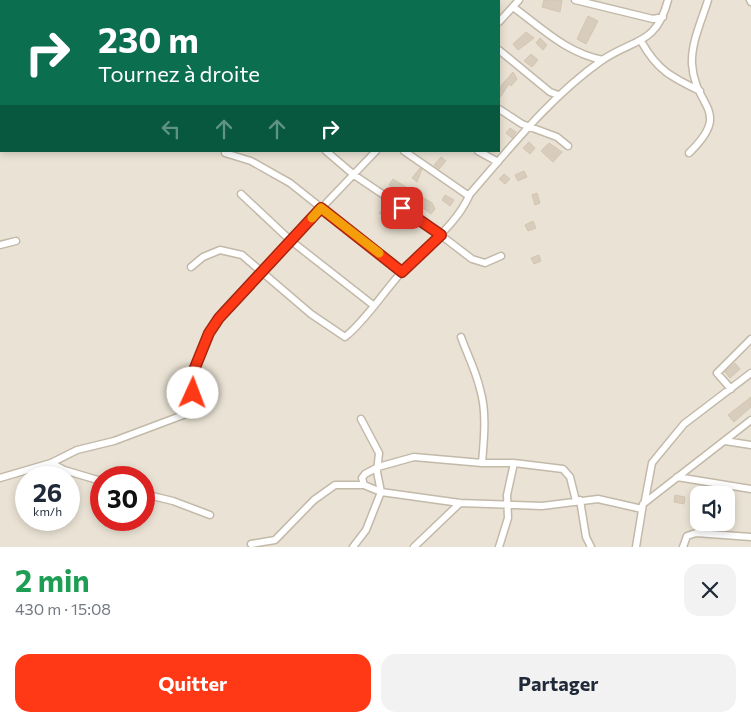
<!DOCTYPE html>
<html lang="fr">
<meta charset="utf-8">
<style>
body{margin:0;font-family:Commissioner,sans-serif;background:#f2f2f3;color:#1f2937;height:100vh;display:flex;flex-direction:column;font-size:19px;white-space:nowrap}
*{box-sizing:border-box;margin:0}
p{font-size:16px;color:#747a83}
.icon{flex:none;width:28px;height:28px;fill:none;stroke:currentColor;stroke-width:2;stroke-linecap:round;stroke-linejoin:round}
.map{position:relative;height:547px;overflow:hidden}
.sheet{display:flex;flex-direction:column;background:#fff;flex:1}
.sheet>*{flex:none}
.top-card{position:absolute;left:0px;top:0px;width:500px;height:152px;box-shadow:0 2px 8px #0003;background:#0b6e4f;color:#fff;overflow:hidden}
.controls{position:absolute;left:690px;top:486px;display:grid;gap:10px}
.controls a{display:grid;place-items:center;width:45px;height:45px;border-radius:10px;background:#fff;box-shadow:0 2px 8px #0003;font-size:25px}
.speed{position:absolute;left:15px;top:466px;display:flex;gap:10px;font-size:25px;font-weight:700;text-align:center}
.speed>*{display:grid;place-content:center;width:65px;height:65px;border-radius:50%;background:#fff;box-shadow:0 2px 8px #0003;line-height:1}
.speed small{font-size:12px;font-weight:400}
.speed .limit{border:8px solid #d22;background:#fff;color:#111}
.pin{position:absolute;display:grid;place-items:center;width:42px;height:42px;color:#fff;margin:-21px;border-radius:10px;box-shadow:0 2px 8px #0006}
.me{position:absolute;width:55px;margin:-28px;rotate:2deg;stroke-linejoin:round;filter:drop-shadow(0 0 4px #0008)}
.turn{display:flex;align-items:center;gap:18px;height:105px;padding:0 15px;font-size:22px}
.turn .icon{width:65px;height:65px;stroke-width:2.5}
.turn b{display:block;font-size:35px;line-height:42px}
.lanes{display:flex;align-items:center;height:48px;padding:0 15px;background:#0003;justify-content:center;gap:25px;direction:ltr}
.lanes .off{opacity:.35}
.round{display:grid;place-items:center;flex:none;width:52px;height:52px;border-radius:15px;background:#f2f2f3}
.overview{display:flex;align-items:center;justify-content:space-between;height:85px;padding:0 15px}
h1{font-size:30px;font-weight:700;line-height:38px;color:#1e9e55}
.action{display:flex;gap:10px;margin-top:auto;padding:10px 15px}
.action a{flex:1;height:58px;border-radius:15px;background:#ff3915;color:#fff;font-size:20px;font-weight:700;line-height:58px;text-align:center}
.action a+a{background:#f2f2f3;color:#1f2937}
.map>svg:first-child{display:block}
.residential{fill:#eae3d5;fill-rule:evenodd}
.building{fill:#d8cdbc;stroke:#d4c5af}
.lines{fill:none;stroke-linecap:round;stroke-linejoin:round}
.street-casing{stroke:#c2b9a9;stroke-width:9}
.street{stroke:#fff;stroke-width:6}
.route-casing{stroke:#a6250e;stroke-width:12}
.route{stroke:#ff3915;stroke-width:9}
.slow{stroke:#f59e0b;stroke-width:9}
</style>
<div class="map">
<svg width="751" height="547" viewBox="0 0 751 547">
<rect width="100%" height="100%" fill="#f5f1e8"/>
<path class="residential" d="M0 0H751V547H0ZM1 1H499V151H1ZM26 478H69V520H26ZM101 478H144V520H101ZM699 495H726V522H699Z"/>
<path class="building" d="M544 0H562L560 12 542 7Z
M588 16 598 21 586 44 577 39Z
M526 32 534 38 518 50 513 44Z
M540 38 547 45 543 50 536 43Z
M531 54 538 60 532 67 524 61Z
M513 72 517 79 511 86 509 84 499 99V88Z
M510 128 516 132 512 138 506 133Z
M529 142 535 148 530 154 523 148Z
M549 143 562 152 553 162 541 151Z
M441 157 446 161 439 169 434 165Z
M420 168 422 169 417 182 412 178Z
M524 171 527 177 518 181 515 175Z
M504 174 510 179 505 184 499 179Z
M393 179 432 203 435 209 431 214 415 202 417 200 395 190 389 185Z
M537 193 540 203 535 205 532 195Z
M445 195 454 200 450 206 442 200Z
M384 208 390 212 386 218 379 213Z
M533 221 536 228 528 231 525 225Z
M539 255 541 261 534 264 531 258Z
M735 363 740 369 730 378 725 372Z
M751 397V407L734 422 728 415Z
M675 495 685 497 684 504 674 502Z"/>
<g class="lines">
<g class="street-casing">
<path id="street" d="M320 0 322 1
M478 0 480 1
M575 0 653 19 663 17
M750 0 751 2
M282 1 283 0
M460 1 463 0
M513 7C542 28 566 53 603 60
M499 22 519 0
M641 41C657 70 671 77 700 91
M499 50 550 92 558 95
M499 109 522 124 557 137 568 146
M0 147H1
M326 151 354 175 421 220 472 259 485 263 501 256
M404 151 466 194H470
M478 151 498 162
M225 153 251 161 290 183 402 272
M689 153C733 110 695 109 692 64 691 42 702 20 708 0
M241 194 290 240 373 305
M0 245 16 241
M191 267 203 257 220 250 242 255 311 314 345 337C366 320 382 294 400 274 424 247 455 228 470 194 511 147 550 97 601 61 634 38 656 46 668 0
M461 337C467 354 476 371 480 389 487 412 484 439 482 463
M731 389 717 373 751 339
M725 441 751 445
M51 463 64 470 101 481
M677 477 751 489
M0 478 51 463 77 450 114 441 186 414 191 406 194 385 192 375 209 333 224 310 376 151
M364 485 362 478 365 474 378 467 414 457 482 463H514L563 469 570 477 576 501
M144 494 173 501 210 515
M580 500 586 537 591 547
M645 500 652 463 656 458 684 424 751 373
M251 544 275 540 314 500 335 485H364L381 492 460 503 542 506 598 499 642 509
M353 547 366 530 381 492 377 472 379 453 361 419
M414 547 460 503
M499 547 508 518 507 495 514 463
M636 547 643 504 751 420
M683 547 687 536 696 533 751 537"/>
</g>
<use href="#street" class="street"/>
</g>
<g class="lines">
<g class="route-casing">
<path id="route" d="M193 393 192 375 209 333 219 318 321 208 402 272 441 235 402 208"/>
</g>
<use href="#route" class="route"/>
<path class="slow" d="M312 218 321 208 379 253"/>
</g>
</svg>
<div class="controls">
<a><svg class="icon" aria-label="sound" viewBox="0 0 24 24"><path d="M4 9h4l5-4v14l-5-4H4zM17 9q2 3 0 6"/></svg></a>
</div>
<div class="speed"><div>26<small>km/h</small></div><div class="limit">30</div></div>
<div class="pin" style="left:402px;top:208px;background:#d93025"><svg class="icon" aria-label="arrive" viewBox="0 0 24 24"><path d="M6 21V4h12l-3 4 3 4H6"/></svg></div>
<svg class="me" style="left:193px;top:393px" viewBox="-20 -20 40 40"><circle r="19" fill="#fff"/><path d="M0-13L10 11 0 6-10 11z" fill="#ff3915"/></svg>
<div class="top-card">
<div class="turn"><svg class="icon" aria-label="right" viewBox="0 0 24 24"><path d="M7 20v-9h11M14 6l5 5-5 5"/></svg><div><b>230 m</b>Tournez à droite</div></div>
<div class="lanes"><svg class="icon off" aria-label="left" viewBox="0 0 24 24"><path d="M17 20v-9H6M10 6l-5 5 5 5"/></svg><svg class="icon off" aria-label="ahead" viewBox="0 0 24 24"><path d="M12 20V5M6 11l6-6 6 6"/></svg><svg class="icon off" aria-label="ahead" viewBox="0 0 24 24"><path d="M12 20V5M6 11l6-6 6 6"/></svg><svg class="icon" aria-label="right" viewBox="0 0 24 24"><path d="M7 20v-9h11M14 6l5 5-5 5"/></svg></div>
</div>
</div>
<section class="sheet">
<div class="overview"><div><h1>2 min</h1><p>430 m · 15:08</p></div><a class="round"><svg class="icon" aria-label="close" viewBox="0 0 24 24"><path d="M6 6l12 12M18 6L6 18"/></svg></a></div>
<div class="action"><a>Quitter</a><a>Partager</a></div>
</section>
